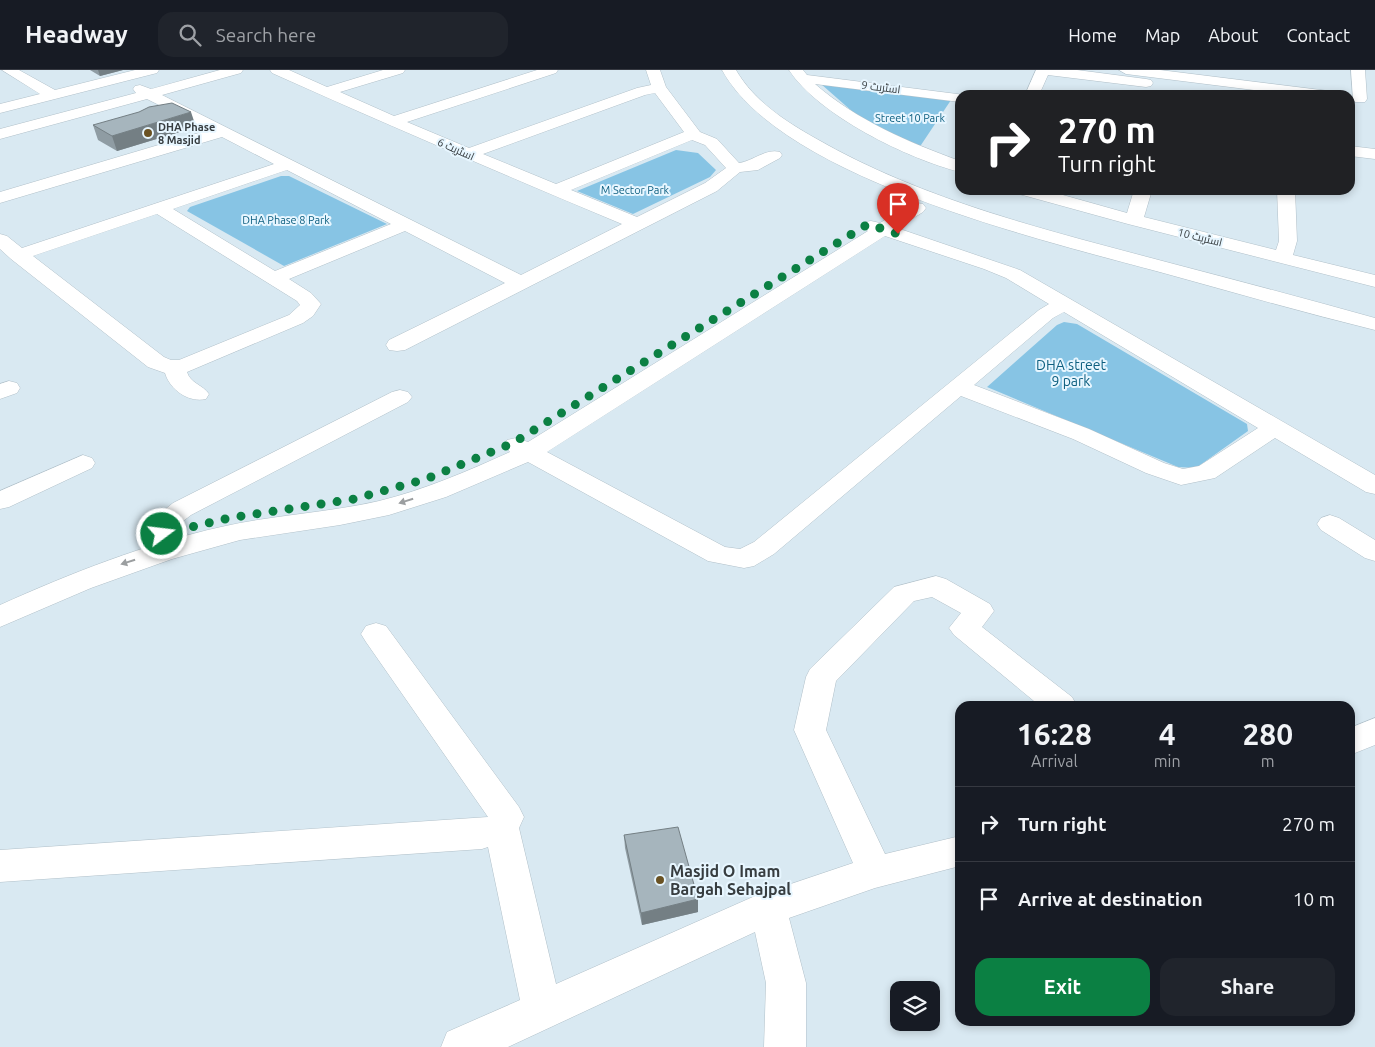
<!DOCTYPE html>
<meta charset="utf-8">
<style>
body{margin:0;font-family:Ubuntu,Cairo,sans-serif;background:#20242c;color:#f1f3f6;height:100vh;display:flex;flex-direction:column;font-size:19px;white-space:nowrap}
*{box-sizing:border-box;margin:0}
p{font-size:16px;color:#9ea1a6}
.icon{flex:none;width:28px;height:28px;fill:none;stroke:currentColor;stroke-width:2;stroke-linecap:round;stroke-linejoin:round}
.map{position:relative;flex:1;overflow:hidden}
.drawer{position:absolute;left:955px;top:631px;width:400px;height:325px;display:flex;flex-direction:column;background:#171b24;border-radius:15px;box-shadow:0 2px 8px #0003}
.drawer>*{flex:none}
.top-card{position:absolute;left:955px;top:20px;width:400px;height:105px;border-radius:15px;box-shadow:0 2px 8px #0003;background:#202124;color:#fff;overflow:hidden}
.controls{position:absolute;left:890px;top:911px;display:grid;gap:10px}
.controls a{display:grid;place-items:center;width:50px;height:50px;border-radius:10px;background:#171b24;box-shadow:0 2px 8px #0003;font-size:25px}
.pin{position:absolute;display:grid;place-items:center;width:42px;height:42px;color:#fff;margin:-51px -21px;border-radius:50% 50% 50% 0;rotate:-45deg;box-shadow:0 0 5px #0007}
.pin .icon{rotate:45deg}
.me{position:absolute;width:55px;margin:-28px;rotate:75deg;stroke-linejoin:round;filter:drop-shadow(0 0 4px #0008)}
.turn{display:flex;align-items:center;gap:18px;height:105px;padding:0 20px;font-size:22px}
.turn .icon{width:65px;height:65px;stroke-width:2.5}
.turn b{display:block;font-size:35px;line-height:42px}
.eta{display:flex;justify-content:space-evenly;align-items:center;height:85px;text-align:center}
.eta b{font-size:30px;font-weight:700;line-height:35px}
.cta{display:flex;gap:10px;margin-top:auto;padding:10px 20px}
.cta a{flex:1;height:58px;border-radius:15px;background:#0b8043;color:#fff;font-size:20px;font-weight:700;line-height:58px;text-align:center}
.cta a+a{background:#20242c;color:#f1f3f6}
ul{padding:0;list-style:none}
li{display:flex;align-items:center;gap:15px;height:75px;padding:0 20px;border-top:1px solid #363941}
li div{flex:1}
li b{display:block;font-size:19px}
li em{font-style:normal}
header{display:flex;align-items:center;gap:30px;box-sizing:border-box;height:70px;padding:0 25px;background:#171b24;border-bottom:1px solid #363941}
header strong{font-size:24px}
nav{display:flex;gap:28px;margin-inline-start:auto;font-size:18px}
.search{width:350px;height:45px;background:#20242c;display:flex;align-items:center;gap:12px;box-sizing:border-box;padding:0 18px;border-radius:15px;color:#9ea1a6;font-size:19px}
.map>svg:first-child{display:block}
.green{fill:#87c4e4}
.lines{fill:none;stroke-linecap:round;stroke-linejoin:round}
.minor-casing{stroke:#b1c0c9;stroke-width:1}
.minor{fill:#fff;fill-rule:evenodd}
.wall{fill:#8f9ca3}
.shaded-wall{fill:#747f84}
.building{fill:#a6b5bd;stroke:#747f84}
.oneway{fill:#9b9ea0}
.route{stroke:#0b8043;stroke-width:9;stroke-dasharray:0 16.2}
.poi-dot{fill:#6a5223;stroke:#e7f6ff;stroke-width:2}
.labels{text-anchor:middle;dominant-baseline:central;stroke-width:4;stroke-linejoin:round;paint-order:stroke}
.far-street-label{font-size:11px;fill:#373d40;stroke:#e7f6ff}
.far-park-label{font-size:11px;fill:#0d5f80;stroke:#e7f6ff}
.far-poi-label{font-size:11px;font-weight:bold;fill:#373d40;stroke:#e7f6ff;text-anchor:start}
.park-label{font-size:14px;fill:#0d5f80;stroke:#e7f6ff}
.near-poi-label{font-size:16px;font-weight:bold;fill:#373d40;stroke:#e7f6ff;text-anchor:start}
</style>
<header>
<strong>Headway</strong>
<div class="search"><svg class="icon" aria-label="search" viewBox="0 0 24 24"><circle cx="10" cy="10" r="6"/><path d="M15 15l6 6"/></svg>Search here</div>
<nav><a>Home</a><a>Map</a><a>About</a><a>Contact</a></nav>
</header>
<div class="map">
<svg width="1375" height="977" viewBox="0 0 1375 977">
<rect width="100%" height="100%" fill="#d9e9f2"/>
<path class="green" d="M821 14 951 30 921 75H912L862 50Z
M676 80 698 83 716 100 710 107 633 144 577 121Z
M281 106H289L387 154 284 196 187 141 190 137Z
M1064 252 1077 254 1247 354 1248 361 1196 398 1178 397 987 317 1057 255Z"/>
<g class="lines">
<g class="minor-casing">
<path id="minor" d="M2 0H19L55 20 135 0H159L157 3 0 43V34L40 24Z
M220 0H243L241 3 162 25 521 205 622 154C505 105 388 55 272 3L270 0H289L327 17 383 0H405L403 3 340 22 394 46 537 0H558L556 3 407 52 469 78 637 18 651 15 646 0H660L666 17 700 62 717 69 739 93C753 91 766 78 780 82L782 85 780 88 758 100 740 102 717 121 405 280 397 281 389 280 386 275 389 270 505 213 405 161 289 209 311 223 321 234 313 246 303 253 187 302C190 313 203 315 209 324L206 329C189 333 170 320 165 303L148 297 11 189 0 179V164L7 166 22 178 274 94 222 67 0 133V122L209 60 147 29 0 69V59L136 23 133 19 135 16 140 15 151 19ZM655 23 684 62 556 114 483 84 645 25ZM692 70 705 75 726 98 705 113 637 147 571 120ZM287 100 391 154 275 201 173 139ZM157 144 297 231 300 235 289 245 179 290H171L164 287 33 186Z
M722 0H736C754 31 785 51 815 68 924 131 1050 161 1170 193 1239 211 1307 229 1375 248V260C1305 243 1236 223 1167 204 1050 172 782 110 722 0Z
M789 0H803L807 5 965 25H960V32L815 14C858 51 908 72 960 91V102C908 89 818 45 789 0Z
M1036 0H1077L1146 9 1151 10 1153 13 1151 16 1146 17 1048 5 1039 25H1025Z
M1119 0H1160L1329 21 1334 22 1336 25H1294L1126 4Z
M1351 0H1365L1367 29 1365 32H1355L1353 29Z
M1350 76 1375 79V89L1350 86Z
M1016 120H1045L1127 143 1134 120H1152L1144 147 1276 180 1279 171 1277 120H1295L1297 171 1293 185 1375 205V217L1128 154 1019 124Z
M917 133 923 134 926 138 923 142 897 158 1020 200 1375 405V424L1366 422 1275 368 1215 408 1181 415 1146 403 1073 369 961 326 774 484 754 496 744 498 708 491 528 392 446 427 389 445 340 455 240 470 172 489 91 518 0 557V535C71 503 145 474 221 457 273 445 327 443 379 431 424 420 468 401 510 382L504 375 507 370 516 368 528 372 868 161 862 156 865 152 871 151 880 153 911 134ZM885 166 984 199 1006 208 1049 234 1039 240 754 472 740 479 725 477 547 382ZM1064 242 1258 358 1199 396 1183 399 1164 393 1089 359 974 315 1053 248Z
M9 311 17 313 20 318 17 323 0 329V314Z
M400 320 408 322 412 327 408 332 191 445 178 455 171 470 162 473 153 470 149 464 157 446 173 433 392 322Z
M83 385 92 388 95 393 92 398 9 437 0 439V421Z
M1330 445 1339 448 1375 470V491L1365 488 1321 460 1317 454 1321 448Z
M936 506 946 509 990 534 994 541 982 557 1072 627 1077 636H1040L954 565 949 558 961 543 932 527 914 531 836 611 826 660 885 784 960 766V796L875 818 789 848 806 913V977H764L766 913 755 862 508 977H441L447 962 520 930 488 777 482 779 0 812V780L488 747 366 572 361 564 366 556 376 553 386 556 519 737 524 747 519 758 556 914 755 826 853 793 794 660 806 607 810 599 894 517Z
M1375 648V675L1350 685V658Z"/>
</g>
<use href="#minor" class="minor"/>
</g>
<path class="wall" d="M90 0H123L100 6Z
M93 55 196 57 117 81 98 70Z
M624 765 698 829V842L642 855 625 778Z"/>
<path class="shaded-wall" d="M98 0H123L100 6Z
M191 42 196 57 117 81 112 66Z
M698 829V842L642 855 641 843Z"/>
<path class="building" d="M172 33 191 42 112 66 93 55 139 42 149 37Z
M678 757 698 829 641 843 624 765Z"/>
<defs><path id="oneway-solid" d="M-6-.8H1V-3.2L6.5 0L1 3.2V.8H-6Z" transform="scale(1.25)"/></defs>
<g class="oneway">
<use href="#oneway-solid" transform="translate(406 431) rotate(163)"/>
<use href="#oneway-solid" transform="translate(128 492) rotate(162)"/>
</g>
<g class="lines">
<path class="route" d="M162 464 229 448 354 429 426 409 513 373 868 154 898 164"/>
</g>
<g class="poi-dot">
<circle cx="148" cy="63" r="5"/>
<circle cx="660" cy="810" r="5"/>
</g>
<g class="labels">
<g class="far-street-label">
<text transform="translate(881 17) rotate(7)">اسٹریٹ 9</text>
<text transform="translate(456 79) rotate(24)">اسٹریٹ 6</text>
<text transform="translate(1200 167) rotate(14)">اسٹریٹ 10</text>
</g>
<g class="far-park-label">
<text x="910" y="48">Street 10 Park</text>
<text x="635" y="120">M Sector Park</text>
<text x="286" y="150">DHA Phase 8 Park</text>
</g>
<g class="far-poi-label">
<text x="158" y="57">DHA Phase<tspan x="158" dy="13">8 Masjid</tspan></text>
</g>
<g class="park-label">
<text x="1071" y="295">DHA street<tspan x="1071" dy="16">9 park</tspan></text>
</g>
<g class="near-poi-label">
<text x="670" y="801">Masjid O Imam<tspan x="670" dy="18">Bargah Sehajpal</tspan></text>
</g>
</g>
</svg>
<div class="controls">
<a><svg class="icon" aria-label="layers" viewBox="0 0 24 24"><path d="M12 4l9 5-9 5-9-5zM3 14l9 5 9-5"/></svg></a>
</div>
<div class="pin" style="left:898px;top:164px;background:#d93025"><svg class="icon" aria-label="arrive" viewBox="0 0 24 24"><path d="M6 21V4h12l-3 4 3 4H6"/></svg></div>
<svg class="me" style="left:162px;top:464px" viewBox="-20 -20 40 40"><circle r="17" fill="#0b8043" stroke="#fff" stroke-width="3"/><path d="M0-11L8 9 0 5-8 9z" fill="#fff"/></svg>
<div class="top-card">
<div class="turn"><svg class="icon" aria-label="right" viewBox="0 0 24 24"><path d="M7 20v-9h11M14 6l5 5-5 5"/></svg><div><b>270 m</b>Turn right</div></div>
</div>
<section class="drawer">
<div class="eta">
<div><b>16:28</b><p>Arrival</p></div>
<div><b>4</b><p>min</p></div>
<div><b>280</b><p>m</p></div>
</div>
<ul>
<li><svg class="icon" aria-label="right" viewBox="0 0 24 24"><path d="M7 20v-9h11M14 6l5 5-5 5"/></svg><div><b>Turn right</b></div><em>270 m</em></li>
<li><svg class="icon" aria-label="arrive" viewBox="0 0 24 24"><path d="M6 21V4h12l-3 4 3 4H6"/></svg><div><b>Arrive at destination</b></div><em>10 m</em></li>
</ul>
<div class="cta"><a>Exit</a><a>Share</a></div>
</section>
</div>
